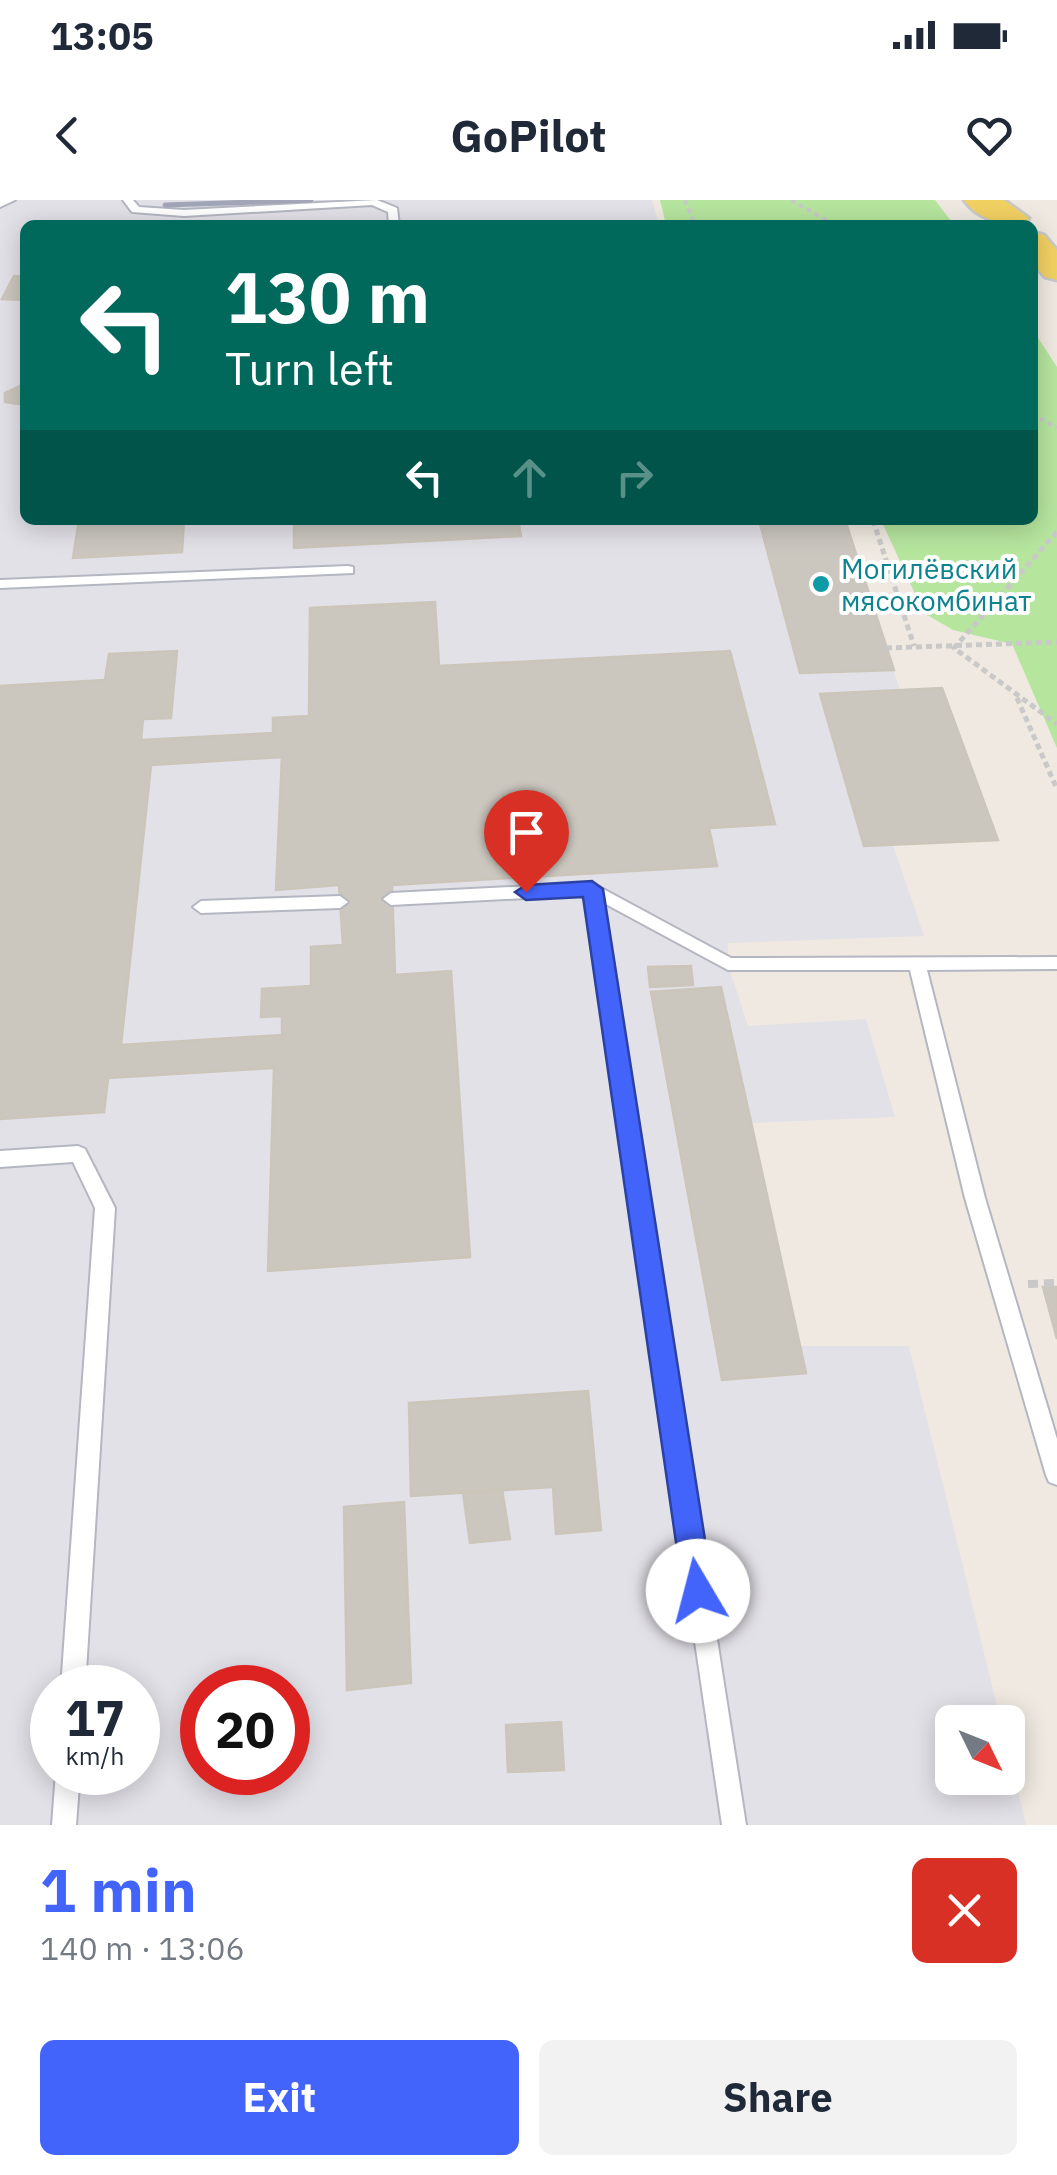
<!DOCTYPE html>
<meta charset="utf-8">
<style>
body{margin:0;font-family:"IBM Plex Sans",sans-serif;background:#f2f2f3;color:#1f2937;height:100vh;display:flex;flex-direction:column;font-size:38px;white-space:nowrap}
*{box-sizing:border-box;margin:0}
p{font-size:32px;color:#747a83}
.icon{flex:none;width:55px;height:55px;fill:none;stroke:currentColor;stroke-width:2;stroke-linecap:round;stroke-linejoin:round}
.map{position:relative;height:1625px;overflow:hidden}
.side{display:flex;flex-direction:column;background:#fff;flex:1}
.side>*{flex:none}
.hud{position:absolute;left:20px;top:20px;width:1018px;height:305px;border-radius:15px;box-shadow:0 5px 25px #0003;background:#00695c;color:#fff;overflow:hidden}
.needle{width:65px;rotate:133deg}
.buttons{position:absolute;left:935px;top:1505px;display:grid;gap:20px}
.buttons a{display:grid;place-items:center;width:90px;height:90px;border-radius:15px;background:#fff;box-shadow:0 5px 25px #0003;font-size:50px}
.speed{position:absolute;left:30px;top:1465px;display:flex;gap:20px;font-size:50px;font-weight:700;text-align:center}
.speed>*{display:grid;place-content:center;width:130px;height:130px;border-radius:50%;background:#fff;box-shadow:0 5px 25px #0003;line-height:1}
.speed small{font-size:25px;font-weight:400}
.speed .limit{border:15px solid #d22;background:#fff;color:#111}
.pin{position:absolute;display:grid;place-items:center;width:85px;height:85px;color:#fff;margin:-102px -42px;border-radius:50% 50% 50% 0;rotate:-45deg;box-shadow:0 0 10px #0007}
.pin .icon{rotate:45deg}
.me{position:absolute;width:110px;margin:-55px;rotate:352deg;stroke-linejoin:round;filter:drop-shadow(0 0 8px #0008)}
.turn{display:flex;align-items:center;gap:35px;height:210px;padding:0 40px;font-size:45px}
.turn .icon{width:130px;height:130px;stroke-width:2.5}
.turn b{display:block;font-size:70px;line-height:85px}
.lanes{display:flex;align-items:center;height:95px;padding:0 40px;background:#0003;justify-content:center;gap:50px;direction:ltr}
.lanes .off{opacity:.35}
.round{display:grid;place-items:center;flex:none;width:105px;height:105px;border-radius:15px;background:#f2f2f3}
.head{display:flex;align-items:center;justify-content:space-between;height:170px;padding:0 40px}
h1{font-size:60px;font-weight:700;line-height:75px;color:#4264fb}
.button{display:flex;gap:20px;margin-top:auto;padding:20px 40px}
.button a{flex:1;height:115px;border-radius:15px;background:#4264fb;color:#fff;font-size:40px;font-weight:700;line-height:115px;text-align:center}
.button a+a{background:#f2f2f3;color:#1f2937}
.status{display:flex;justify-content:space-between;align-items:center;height:70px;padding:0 50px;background:#fff;direction:ltr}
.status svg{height:28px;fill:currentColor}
header{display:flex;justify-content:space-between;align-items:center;height:130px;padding:0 40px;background:#fff;font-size:45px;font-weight:700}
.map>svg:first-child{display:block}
.industrial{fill:#e3e1e8;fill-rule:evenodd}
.green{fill:#b6e59e}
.building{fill:#cbc7bf;stroke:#cbc5ba;stroke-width:2.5;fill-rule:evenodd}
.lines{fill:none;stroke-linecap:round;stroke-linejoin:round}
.lane-casing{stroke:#b4b7c1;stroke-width:4}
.primary-casing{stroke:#c9c9c9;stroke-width:5}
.path-far2{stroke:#c9c9c9;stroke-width:4;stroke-dasharray:5 4;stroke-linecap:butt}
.path-far1{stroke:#c9c9c9;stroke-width:5;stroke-dasharray:6 4;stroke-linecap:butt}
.path{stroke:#c9c9c9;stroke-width:8;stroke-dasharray:10 6;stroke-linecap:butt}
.lane{fill:#fff;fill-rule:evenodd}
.primary{fill:#f2d163;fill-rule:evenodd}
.rail{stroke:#a3a6b8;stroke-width:5}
.route{fill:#4264fb;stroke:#2b41a3;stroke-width:2.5}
.culture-dot{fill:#0f9aa8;stroke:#fff;stroke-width:4}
.labels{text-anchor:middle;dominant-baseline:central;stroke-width:8;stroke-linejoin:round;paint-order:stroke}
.far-culture-label{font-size:28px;fill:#0d838f;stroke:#fff;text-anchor:start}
</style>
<div class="status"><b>13:05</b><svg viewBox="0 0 49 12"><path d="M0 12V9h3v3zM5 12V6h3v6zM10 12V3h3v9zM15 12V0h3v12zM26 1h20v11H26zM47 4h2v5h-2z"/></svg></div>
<header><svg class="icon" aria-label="back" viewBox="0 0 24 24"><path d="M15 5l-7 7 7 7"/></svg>GoPilot<svg class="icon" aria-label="heart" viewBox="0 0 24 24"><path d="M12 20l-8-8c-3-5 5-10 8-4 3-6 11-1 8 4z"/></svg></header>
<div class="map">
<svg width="1057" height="1625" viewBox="0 0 1057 1625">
<rect width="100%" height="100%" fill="#efe9e1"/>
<path class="industrial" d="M0 0H652L659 25H25V320H845L900 490 942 488 998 640 893 645 924 736 728 743V764L748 826 866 819 895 917 751 923 800 1146H909L1001 1522H952V1578H1008V1550L1026 1625H0ZM52 1488H138V1572H52ZM202 1488H288V1572H202Z"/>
<path class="green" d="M660 0H935L954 25H666Z
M1033 130 1057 167V548L1012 444 953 430 924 413 881 320H1032Z"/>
<path class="building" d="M14 76 25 77V100L2 99Z
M20 186H25V205L5 202V193Z
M79 320H184L182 352 73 358Z
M294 320H518L521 336 294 348Z
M759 320H845L894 470 800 473Z
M435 402 439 466 730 451 775 624 709 628 717 666 392 685 395 775 451 771 470 1057 268 1071 274 868 108 878 104 912 0 919V486L105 480 109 454 177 451 171 518 143 519 141 540 273 533V518L309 516 310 408ZM282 557 276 690 339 685 343 745 311 747V786L262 789 261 817 282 816V835L121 845 151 565Z
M942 488 998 640 864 646 820 494Z
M691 766 693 785 650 787 648 767Z
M721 787 751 922 806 1173 722 1180 651 792Z
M1043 1087H1057V1139Z
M588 1191 601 1330 556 1334 553 1287 411 1296 409 1203Z
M502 1289 510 1339 470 1343 463 1292Z
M404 1302 411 1483 347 1490 344 1307Z
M561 1522 564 1570 508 1572 506 1525Z"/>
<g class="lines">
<g class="lane-casing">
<path id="lane" d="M0 0H15L0 7Z
M123 0H133L139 7 184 10 377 0 397 8 399 25H389L388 12 372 5 184 16 132 12Z
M348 366 353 367V373L0 388V380Z
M592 683 731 758 1057 757V769L927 770 985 998 1057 1239V1285L1049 1282 1046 1275 965 998 910 770H728L602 702 746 1625H722L585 695 391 705 383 699 391 693Z
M340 696 348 702 340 708 201 713 193 707 201 701Z
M78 946 85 949 115 1008 85 1488H61L95 1008 73 962 0 967V951Z
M56 1572H80L76 1625H52Z"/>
</g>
<g class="primary-casing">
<path id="primary" d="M964 0H1004L1029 18 1024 25C1002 25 977 19 964 0Z
M1032 32 1044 35 1057 50V80L1045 77 1032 63Z"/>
</g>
<path class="path-far2" d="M685 0 695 25
M791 0 835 25
M1032 214 1057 228"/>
<path class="path-far1" d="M873 320 914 446
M1057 332 954 448 1057 524
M886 448 1057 442
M1017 498 1057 589"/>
<path class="path" d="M1028 1084 1057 1083"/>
<use href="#lane" class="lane"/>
<use href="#primary" class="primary"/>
<path class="rail" d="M165 5 311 0"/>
</g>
<path class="route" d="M592 681 603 689 713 1391 709 1401 698 1406 688 1401 683 1391 583 697 526 700 515 692 526 685Z"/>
<circle class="culture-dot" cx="821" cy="384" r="10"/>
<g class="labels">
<g class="far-culture-label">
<text x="841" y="368">Могилёвский<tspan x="841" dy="32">мясокомбинат</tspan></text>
</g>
</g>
</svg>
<div class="buttons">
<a><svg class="needle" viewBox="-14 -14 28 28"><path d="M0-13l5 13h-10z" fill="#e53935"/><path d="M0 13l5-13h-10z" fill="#747a83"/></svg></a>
</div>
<div class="speed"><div>17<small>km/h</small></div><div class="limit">20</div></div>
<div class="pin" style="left:526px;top:692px;background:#d93025"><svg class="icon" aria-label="arrive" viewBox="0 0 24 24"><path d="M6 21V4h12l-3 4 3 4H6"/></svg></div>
<svg class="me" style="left:698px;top:1391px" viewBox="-20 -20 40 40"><circle r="19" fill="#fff"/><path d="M0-13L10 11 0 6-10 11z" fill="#4264fb"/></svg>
<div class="hud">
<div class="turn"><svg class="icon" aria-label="left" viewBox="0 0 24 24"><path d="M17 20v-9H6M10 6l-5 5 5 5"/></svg><div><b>130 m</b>Turn left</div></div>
<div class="lanes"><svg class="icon" aria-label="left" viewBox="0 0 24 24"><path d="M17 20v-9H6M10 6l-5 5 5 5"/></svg><svg class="icon off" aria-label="ahead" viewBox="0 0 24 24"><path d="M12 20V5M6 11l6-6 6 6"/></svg><svg class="icon off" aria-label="right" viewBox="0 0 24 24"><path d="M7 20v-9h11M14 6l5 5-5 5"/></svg></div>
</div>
</div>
<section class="side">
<div class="head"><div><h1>1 min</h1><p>140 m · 13:06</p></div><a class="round" style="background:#d93025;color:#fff"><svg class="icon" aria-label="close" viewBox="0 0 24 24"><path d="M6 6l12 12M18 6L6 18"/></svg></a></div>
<div class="button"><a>Exit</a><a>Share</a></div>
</section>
